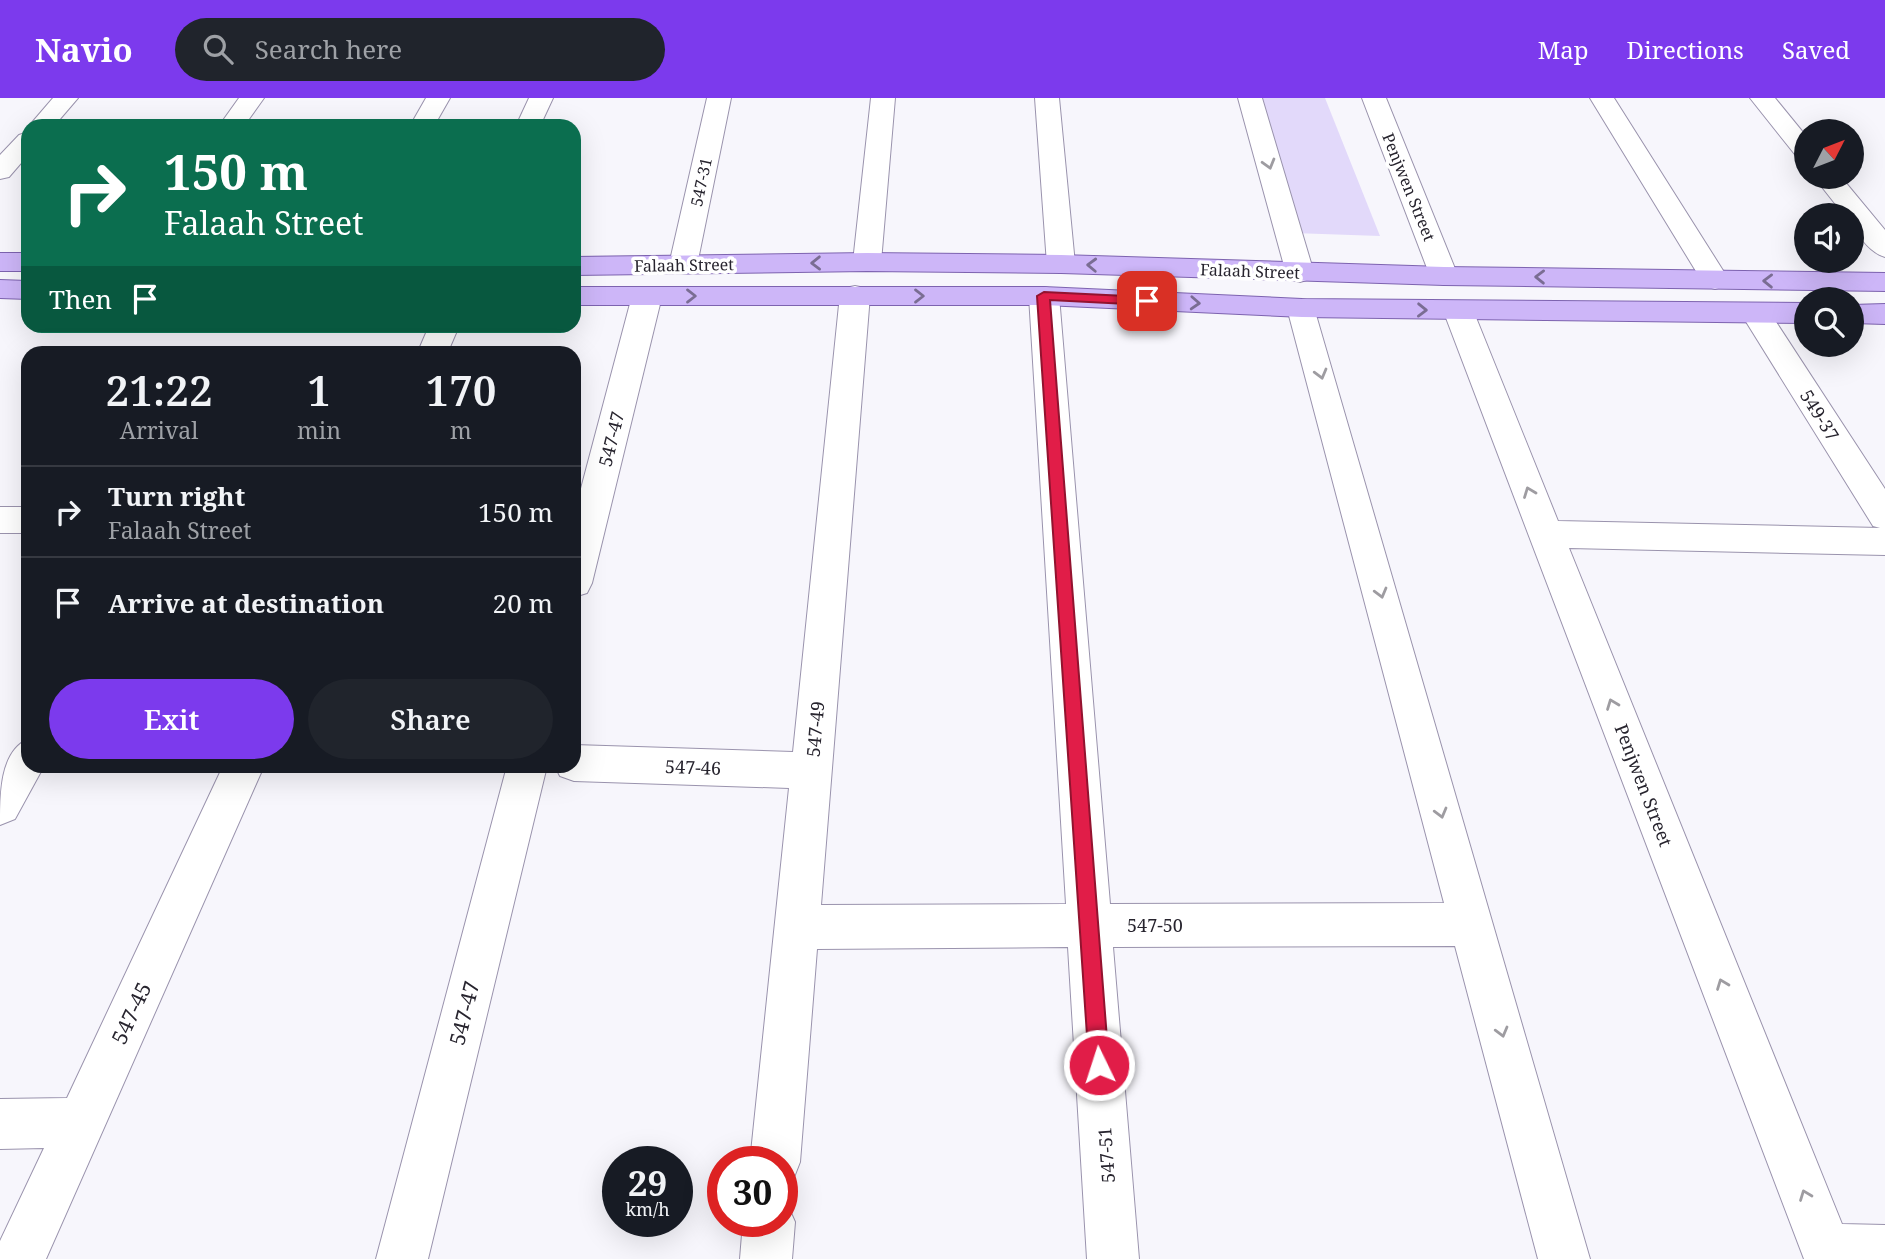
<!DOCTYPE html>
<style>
body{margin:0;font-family:"Noto Serif",serif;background:#20242c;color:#f1f3f6;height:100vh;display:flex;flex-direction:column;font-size:26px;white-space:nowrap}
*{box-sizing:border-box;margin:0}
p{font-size:23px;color:#9ea1a6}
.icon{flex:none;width:38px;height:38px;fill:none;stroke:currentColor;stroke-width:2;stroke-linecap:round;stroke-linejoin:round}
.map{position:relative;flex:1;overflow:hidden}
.side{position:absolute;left:21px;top:248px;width:560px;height:427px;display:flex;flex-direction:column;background:#171b24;border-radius:21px;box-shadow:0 7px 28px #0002}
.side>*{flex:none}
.banner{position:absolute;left:21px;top:21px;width:560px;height:214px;border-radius:21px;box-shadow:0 7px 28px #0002;background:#0b6e4f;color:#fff;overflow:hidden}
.needle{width:46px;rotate:48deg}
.tools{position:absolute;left:1794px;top:21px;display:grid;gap:14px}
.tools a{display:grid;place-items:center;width:70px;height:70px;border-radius:50%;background:#171b24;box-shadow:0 7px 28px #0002;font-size:35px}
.speed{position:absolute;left:602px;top:1048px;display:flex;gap:14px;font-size:35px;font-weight:700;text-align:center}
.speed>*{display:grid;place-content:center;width:91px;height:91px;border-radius:50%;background:#171b24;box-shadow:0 7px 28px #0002;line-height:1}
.speed small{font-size:18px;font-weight:400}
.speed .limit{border:10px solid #d22;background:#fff;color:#111}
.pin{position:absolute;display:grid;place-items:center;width:60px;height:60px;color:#fff;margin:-30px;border-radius:14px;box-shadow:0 4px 10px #0006}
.me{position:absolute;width:77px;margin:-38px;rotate:356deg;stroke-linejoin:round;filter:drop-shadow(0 0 5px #0008)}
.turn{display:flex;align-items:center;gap:24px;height:147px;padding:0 28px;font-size:32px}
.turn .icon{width:91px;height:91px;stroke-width:2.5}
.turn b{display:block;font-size:49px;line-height:60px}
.then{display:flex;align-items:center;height:66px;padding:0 28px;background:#0003;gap:14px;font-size:26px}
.eta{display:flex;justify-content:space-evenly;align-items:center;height:119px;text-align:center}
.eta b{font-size:42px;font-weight:600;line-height:49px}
.button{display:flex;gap:14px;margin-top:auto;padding:14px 28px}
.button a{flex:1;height:80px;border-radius:42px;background:#7c3aed;color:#fff;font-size:28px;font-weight:600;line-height:80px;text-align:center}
.button a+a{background:#20242c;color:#f1f3f6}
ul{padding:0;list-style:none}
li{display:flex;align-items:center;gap:21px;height:91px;padding:0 28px;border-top:2px solid #363941}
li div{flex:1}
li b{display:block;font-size:26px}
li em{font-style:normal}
header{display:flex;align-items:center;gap:42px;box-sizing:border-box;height:98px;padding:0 35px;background:#7c3aed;color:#fff}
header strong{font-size:33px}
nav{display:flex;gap:38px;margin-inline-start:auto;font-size:24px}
.search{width:490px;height:63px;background:#20242c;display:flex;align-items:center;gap:18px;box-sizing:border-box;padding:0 24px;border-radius:38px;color:#9ea1a6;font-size:26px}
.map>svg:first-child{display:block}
.green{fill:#e2d9fa}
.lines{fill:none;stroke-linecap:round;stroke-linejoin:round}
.minor-casing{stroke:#9a93ad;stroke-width:2}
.major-casing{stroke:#7d63af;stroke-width:2}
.minor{fill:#fff;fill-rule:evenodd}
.major{fill:#cdb6f8;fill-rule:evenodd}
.oneway{stroke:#9e9ca1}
.oneway2{stroke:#7a6d93}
.route{fill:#e11d48;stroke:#92132f;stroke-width:2}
.labels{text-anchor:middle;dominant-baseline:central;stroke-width:7;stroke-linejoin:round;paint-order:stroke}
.far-street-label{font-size:16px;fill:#27242e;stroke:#fff}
.street-label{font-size:18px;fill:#27242e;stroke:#fff}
.near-street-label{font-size:21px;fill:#27242e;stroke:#fff}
</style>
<header>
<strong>Navio</strong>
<div class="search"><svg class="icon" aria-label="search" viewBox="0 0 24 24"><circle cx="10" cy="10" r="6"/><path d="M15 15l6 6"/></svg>Search here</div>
<nav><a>Map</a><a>Directions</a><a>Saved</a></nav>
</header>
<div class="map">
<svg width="1885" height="1161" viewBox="0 0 1885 1161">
<rect width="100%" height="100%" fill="#f7f6fc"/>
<path class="green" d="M1257 0H1325L1380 138 1293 135Z"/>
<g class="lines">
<g class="minor-casing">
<path id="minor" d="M53 0H78L54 28H29Z
M239 0H264L244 28H219Z
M426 0H450L434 28H410Z
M529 0H553L540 28H516Z
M707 0H731L697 167 693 173 683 176 673 173 669 167Z
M871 0H895L881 164 877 170 867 173 857 170 853 164Z
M1035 0H1059L1075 166 1071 172 1061 175 1051 172 1047 166Z
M1238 0H1262L1314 175 1310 181 1300 184 1290 181 1286 175Z
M1362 0H1386L1458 178 1454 184 1444 187 1434 184 1430 178Z
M1590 0H1614L1729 182 1725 188 1715 191 1705 188Z
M1750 0H1775L1806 38V62L1797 59Z
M28 34V57L9 79 0 81V57L19 37Z
M1814 79H1841L1885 132V159C1870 155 1852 133 1852 117H1844Z
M855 188 865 190 870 197 821 807 1066 806 1029 198 1034 191 1044 189 1054 191 1059 198 1110 806 1444 805 1287 210 1292 203 1302 201 1312 203 1590 1161H1538L1455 848 1113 849 1139 1161H1087L1068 849 817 851 800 1064 793 1082 782 1086V1064H750L789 690 574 683 560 678 555 668H574V647L793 654 840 197 845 190Z
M647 189 657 191 662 198 592 485 587 495 574 499V417L632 198 637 191Z
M1458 203 1468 205 1473 212 1558 423 1880 430 1873 428 1740 214 1745 207 1755 205 1765 207 1885 391V457L1569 450 1842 1126 1885 1127V1161H1804L1443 212 1448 205Z
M429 228H459L447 256H417Z
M0 409H28V435H0Z
M28 641V668H44L15 721 0 727C0 695 0 654 28 641Z
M223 668H264L46 1161H0V1143L44 1050 0 1051V1001L67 1000Z
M507 668H547L428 1161H376Z
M782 1104 787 1106 795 1124 792 1161H740L743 1124H782Z"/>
</g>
<g class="major-casing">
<path id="major" d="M0 155H28V173H0Z
M867 155 1061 157 1444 169 1885 175V193L1444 187 1061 175 867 173 574 177V159Z
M0 182 28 183V201L0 200Z
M574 189H1044L1302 201 1806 205V225L1302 219 1044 207H574Z
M1885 206V226L1852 225V207Z"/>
</g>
<use href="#minor" class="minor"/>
<use href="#major" class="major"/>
</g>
<defs><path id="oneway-chevron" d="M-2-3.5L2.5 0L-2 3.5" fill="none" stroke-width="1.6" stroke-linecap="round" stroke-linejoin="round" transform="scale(1.75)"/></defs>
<g class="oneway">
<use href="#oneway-chevron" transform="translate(1269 66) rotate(74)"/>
<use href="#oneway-chevron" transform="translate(1321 276) rotate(75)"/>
<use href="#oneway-chevron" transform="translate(1529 394) rotate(-111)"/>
<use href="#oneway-chevron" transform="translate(1381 495) rotate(75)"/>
<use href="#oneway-chevron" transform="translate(1612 606) rotate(-111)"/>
<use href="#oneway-chevron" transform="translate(1441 715) rotate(75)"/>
<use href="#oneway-chevron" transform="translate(1722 886) rotate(-111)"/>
<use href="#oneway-chevron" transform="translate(1502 934) rotate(75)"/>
<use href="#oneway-chevron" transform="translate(1805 1097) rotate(-111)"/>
</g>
<g class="oneway2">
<use href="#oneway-chevron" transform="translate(816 165) rotate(179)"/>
<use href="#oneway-chevron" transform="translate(1092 167) rotate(-178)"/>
<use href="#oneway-chevron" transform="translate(1540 179) rotate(-179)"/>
<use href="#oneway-chevron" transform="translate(1768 183) rotate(-179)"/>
<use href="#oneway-chevron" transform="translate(691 198)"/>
<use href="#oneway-chevron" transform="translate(919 198)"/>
<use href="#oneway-chevron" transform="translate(1195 205) rotate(3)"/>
<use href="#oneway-chevron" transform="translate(1422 212) rotate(1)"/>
</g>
<path class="route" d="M1044 194 1147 199 1153 203 1147 207 1050 202 1109 967 1106 974 1099 976 1092 974 1089 967 1037 198Z"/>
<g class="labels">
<g class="far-street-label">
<text transform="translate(701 84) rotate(-78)">547-31</text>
<text transform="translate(1409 89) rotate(68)">Penjwen Street</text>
<text transform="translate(684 167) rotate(-1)">Falaah Street</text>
<text transform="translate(1250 173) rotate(2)">Falaah Street</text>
</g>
<g class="street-label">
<text transform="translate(1820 317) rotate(58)">549-37</text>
<text transform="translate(611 341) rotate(-76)">547-47</text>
<text transform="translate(815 631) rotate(-85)">547-49</text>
<text transform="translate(693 669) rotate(2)">547-46</text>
<text transform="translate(1644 687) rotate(69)">Penjwen Street</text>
<text x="1155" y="827">547-50</text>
<text transform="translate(1106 1057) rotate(-94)">547-51</text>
</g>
<g class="near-street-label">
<text transform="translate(131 915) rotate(-65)">547-45</text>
<text transform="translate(464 915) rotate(-76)">547-47</text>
</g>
</g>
</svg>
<div class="tools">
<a><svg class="needle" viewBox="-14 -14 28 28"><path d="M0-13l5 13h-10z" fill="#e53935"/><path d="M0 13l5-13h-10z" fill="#9ea1a6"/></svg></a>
<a><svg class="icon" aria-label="sound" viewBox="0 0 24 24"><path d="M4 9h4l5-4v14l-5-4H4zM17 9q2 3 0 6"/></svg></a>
<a><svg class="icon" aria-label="search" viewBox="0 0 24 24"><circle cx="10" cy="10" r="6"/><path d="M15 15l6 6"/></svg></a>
</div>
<div class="speed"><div>29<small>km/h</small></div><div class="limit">30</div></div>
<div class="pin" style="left:1147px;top:203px;background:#d93025"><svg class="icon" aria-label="arrive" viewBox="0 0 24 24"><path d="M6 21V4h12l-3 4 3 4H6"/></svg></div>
<svg class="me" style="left:1099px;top:967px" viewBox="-20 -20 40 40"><circle r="17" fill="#e11d48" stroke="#fff" stroke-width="3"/><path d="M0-11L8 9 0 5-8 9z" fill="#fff"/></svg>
<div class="banner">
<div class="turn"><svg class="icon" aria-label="right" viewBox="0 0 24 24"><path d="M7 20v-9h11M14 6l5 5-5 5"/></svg><div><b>150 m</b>Falaah Street</div></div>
<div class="then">Then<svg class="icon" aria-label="arrive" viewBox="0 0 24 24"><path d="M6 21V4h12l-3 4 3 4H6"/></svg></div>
</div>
<section class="side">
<div class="eta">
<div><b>21:22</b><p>Arrival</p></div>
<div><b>1</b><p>min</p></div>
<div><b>170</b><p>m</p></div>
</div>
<ul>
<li><svg class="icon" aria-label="right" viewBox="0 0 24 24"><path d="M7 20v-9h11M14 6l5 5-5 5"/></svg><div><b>Turn right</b><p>Falaah Street</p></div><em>150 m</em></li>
<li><svg class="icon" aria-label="arrive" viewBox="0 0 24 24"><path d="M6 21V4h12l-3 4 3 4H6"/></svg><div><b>Arrive at destination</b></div><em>20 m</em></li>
</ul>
<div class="button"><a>Exit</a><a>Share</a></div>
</section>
</div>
